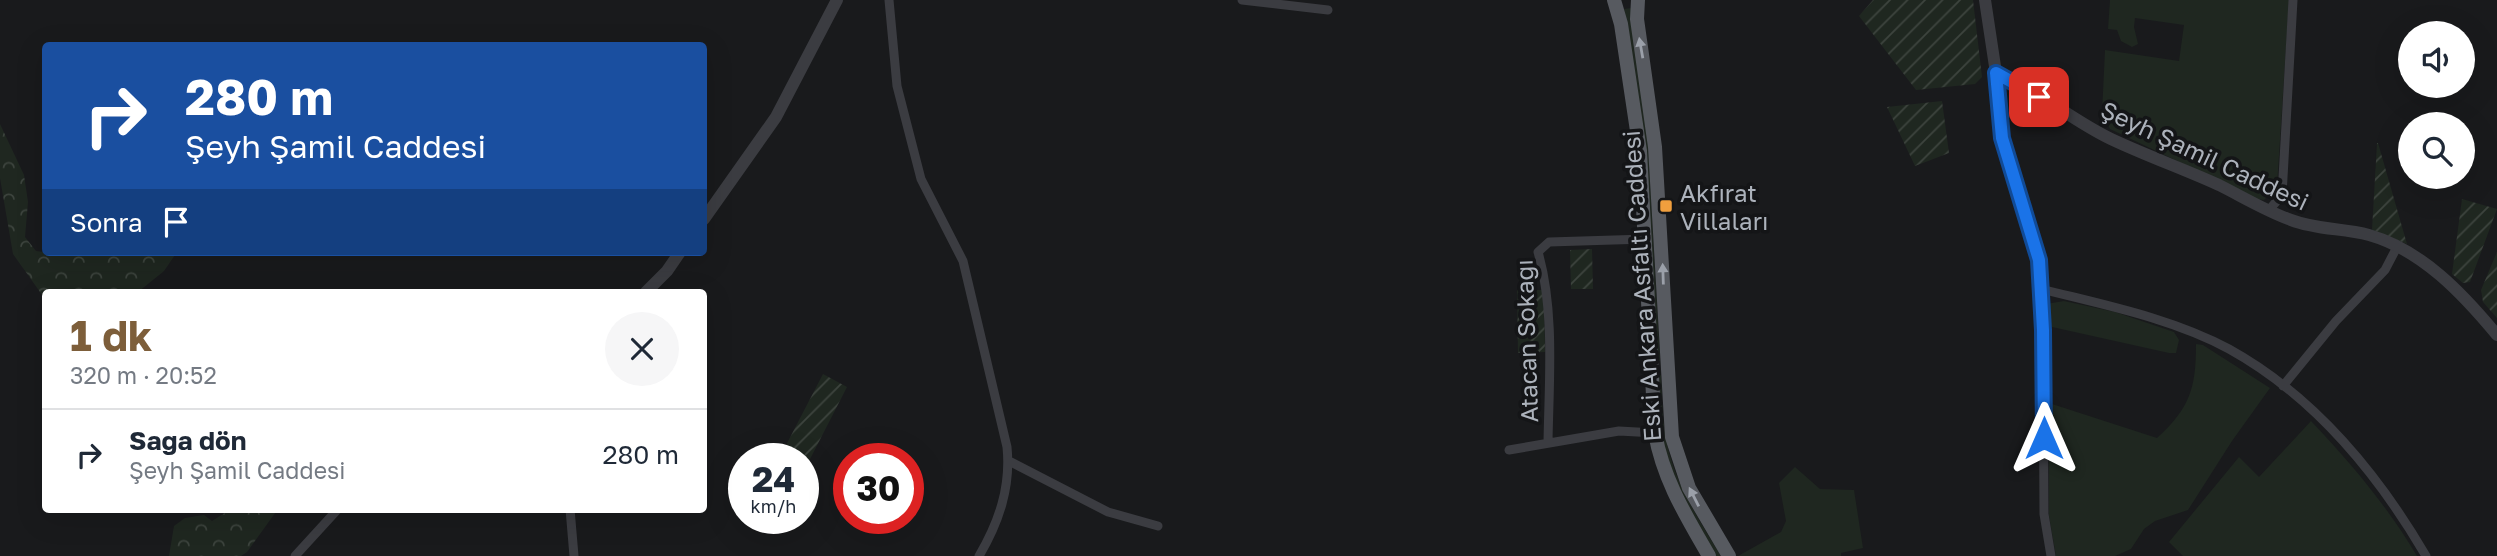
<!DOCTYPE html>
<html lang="tr">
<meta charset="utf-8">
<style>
body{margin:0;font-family:"Golos Text",sans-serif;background:#f6f6f7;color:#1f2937;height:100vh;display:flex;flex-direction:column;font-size:26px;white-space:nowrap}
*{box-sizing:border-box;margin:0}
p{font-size:23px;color:#747a83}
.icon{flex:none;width:38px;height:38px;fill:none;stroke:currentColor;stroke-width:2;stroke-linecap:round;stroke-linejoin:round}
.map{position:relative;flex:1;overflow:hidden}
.details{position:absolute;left:42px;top:289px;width:665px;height:224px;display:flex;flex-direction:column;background:#fff;border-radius:7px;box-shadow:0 7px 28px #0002}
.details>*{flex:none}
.hud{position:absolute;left:42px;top:42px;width:665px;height:214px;border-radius:7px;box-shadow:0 7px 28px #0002;background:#1a4fa0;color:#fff;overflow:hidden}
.fabs{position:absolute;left:2398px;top:21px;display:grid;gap:14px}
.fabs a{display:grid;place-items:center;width:77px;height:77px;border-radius:50%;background:#fff;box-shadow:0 7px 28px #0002;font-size:35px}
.speed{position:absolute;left:728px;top:443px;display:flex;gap:14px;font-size:35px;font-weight:700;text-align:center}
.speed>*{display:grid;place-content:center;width:91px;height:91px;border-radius:50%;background:#fff;box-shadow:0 7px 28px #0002;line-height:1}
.speed small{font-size:18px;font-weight:400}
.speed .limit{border:10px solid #d22;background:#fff;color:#111}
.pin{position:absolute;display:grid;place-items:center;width:60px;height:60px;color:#fff;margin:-30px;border-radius:14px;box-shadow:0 4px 10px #0006}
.me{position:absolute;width:77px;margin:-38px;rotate:0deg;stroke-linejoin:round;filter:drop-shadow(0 0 5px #0008)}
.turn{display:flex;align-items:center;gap:24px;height:147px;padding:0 28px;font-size:32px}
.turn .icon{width:91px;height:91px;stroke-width:2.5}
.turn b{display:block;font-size:49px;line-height:60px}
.then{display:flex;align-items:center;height:66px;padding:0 28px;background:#0003;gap:14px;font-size:26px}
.round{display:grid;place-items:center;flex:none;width:74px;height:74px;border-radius:37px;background:#f6f6f7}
.summary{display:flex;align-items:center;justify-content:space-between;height:119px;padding:0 28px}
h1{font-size:42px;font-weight:700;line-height:52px;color:#7d5e3a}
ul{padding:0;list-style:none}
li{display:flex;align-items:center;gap:21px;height:91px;padding:0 28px;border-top:2px solid #e0e1e3}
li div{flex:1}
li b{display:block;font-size:26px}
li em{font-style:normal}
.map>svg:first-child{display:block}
.grass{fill:#1f2720}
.forest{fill:url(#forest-crowns)}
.garden{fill:url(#garden-furrows)}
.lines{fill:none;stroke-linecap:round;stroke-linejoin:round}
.minor{stroke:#3b3c41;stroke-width:9}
.tertiary{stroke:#3b3c41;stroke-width:12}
.primary{stroke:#575a60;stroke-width:14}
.oneway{fill:#9ba0a9}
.route-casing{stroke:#114b97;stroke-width:18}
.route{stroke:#1a73e8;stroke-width:12}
.poi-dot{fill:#f09f3e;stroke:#141517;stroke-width:2.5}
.labels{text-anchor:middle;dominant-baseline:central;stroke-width:7;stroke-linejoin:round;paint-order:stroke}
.street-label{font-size:24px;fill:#acb2bb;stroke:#141517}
.poi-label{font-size:24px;fill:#acb2bb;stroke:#141517;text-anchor:start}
</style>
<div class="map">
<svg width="2497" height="556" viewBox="0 0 2497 556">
<defs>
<pattern id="forest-crowns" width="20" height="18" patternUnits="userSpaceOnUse" patternTransform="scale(1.75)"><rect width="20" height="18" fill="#1f2720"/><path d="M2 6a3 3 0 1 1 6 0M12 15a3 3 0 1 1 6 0" fill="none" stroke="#3d443e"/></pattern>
<pattern id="garden-furrows" width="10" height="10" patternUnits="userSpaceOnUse" patternTransform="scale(1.75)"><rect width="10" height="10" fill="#1f2720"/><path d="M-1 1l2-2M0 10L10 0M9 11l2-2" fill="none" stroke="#3d443e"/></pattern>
</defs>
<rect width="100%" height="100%" fill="#191a1c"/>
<path class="grass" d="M2110 0H2289L2277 187 2264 200 2257 199 2110 129 2102 113 2105 50 2179 61 2184 25 2135 18 2134 27 2138 44 2132 47 2121 41 2117 30 2108 29Z
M1631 8 1647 125 1660 361H1655L1624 9Z
M2064 301 2115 312 2174 332 2179 340 2176 353H2169L2052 327 2046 317V304Z
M2196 344 2203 345 2270 388 2232 441 2188 510 2155 521 2144 529 2131 549 2115 556H2056L2049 516V403L2157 438C2190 408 2196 388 2196 344Z
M1661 375C1662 401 1662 427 1669 452 1679 490 1701 523 1721 556H1715L1679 494 1664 451 1656 376Z
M2311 421C2351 463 2388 507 2417 556H2183L2169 542 2239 457 2259 477Z
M1795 467 1820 489 1854 490 1863 548 1841 553V556H1738L1781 532 1786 521 1779 483Z"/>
<path class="forest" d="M0 124 24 175 28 202 25 237 36 251 50 253 177 252 164 271 138 292H46L45 299 13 254 0 178Z
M231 509H278L247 552 241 556H169L174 526 185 518 204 515 212 521Z"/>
<path class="garden" d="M1873 0H1973L1982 77 1975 84 1916 90 1859 16Z
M1942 101 1949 153 1915 166 1887 107Z
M2377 143H2378L2407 244 2372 230Z
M2462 199 2497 209 2470 282 2463 283 2452 274Z
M1592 249 1593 289H1571L1570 250Z
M2497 252V318L2483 302 2481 290Z
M1517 290H1544L1545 352 1518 353Z
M823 374 847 387 808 463 803 461V458H798L783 451Z"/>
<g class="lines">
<path class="minor" d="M889 0 897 86 921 179 963 261 1007 447C1011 487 999 522 979 556
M1242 0 1328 10
M1996 73 2002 138 2039 260 2043 330 2044 514 2051 556
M2269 210 2282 195 2293 0
M2041 289C2104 305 2171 318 2229 349 2314 396 2378 474 2426 556
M2283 386 2336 321 2385 270 2397 247
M1548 442C1549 381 1555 311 1538 252L1549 242 1646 239
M1509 450 1619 431 1655 433
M1009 461 1108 512 1158 526
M570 509 574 556
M295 556 338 509"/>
<path class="tertiary" d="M1985 0 1996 73C2037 89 2071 120 2111 139 2147 156 2184 169 2219 185 2243 197 2266 211 2291 220 2317 230 2343 228 2369 235 2422 250 2463 294 2497 335
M704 219 776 117 837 0
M646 292 667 271 680 252"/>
<path class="primary" d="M1614 0 1621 24 1640 151 1655 433C1663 479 1686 516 1709 556
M1638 0 1637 19 1655 147 1672 437 1689 488 1729 556"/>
</g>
<defs><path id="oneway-solid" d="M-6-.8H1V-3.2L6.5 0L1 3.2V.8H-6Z" transform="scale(1.75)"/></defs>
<g class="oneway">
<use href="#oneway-solid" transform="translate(1641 48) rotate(-100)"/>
<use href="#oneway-solid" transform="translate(1663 274) rotate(-92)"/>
<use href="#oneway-solid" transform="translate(1694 497) rotate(-117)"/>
</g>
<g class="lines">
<g class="route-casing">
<path id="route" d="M2039 97 1996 73 2002 138 2039 260 2043 330 2044 438"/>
</g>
<use href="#route" class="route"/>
</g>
<rect class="poi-dot" x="1659" y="199" width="14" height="14" rx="3.5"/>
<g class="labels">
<g class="street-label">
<text transform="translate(2205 155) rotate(25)">Şeyh Şamil Caddesi</text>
<text transform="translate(1641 286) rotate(-94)">Eski Ankara Asfaltı Caddesi</text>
<text transform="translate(1526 341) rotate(-92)">Atacan Sokağı</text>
</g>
<g class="poi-label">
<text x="1680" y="192">Akfırat<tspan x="1680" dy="28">Villaları</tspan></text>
</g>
</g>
</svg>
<div class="fabs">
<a><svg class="icon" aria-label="sound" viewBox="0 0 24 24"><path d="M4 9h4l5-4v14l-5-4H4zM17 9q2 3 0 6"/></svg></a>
<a><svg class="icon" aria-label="search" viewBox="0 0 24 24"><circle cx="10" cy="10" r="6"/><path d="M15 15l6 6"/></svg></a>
</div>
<div class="speed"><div>24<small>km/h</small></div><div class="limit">30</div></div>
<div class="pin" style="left:2039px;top:97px;background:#d93025"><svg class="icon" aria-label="arrive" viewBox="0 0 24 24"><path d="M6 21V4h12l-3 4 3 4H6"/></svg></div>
<svg class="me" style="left:2044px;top:438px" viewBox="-20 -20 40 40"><path d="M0-17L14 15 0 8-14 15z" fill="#1a73e8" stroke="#fff" stroke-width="4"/></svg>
<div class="hud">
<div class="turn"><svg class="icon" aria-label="right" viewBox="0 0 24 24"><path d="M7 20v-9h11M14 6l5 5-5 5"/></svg><div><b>280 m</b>Şeyh Şamil Caddesi</div></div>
<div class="then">Sonra<svg class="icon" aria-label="arrive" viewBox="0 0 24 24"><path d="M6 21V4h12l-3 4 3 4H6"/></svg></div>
</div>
<section class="details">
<div class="summary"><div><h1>1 dk</h1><p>320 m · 20:52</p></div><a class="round"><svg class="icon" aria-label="close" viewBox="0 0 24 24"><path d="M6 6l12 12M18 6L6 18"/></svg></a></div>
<ul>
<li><svg class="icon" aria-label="right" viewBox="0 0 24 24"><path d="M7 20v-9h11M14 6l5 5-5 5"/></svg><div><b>Sağa dön</b><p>Şeyh Şamil Caddesi</p></div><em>280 m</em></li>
</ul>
</section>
</div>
